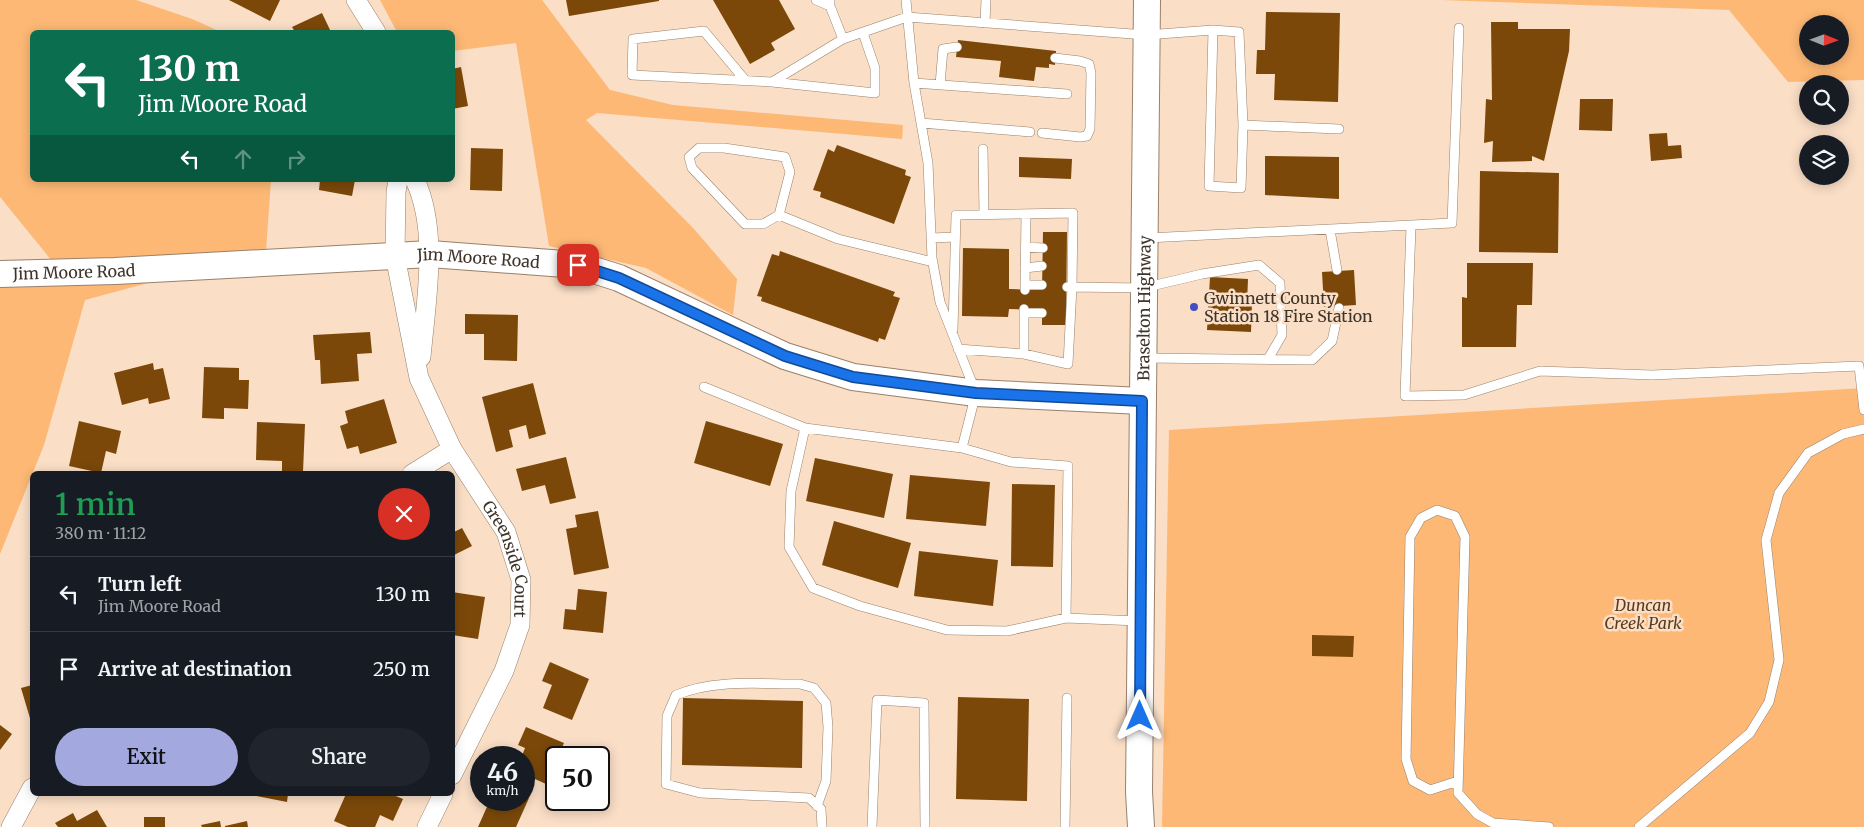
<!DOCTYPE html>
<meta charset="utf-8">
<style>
body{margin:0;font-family:Merriweather,serif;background:#20242c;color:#f1f3f6;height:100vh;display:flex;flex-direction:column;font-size:19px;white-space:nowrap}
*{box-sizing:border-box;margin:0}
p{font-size:16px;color:#9ea1a6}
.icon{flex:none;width:28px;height:28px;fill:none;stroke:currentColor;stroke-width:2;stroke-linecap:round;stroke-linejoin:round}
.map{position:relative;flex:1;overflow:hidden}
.side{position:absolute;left:30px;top:471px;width:425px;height:325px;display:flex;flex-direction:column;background:#171b24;border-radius:8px;box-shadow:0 2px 12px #0003}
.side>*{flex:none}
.guide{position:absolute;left:30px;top:30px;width:425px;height:152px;border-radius:8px;box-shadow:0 2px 12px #0003;background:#0b6e4f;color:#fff;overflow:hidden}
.needle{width:32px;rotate:91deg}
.tools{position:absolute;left:1799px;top:15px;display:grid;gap:10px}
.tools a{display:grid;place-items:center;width:50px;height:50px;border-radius:50%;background:#171b24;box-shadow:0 2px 12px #0003;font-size:25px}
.speed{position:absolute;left:470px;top:746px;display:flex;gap:10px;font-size:25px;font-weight:700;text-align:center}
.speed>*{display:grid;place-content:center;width:65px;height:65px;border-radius:50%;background:#171b24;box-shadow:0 2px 12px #0003;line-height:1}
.speed small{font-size:12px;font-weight:400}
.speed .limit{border:2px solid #111;border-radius:8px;background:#fff;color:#111}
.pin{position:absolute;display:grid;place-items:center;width:42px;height:42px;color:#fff;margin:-21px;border-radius:10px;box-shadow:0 2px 8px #0006}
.me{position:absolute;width:55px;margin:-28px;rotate:0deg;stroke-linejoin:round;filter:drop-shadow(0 0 4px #0008)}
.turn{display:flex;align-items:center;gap:18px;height:105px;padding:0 25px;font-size:22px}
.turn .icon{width:65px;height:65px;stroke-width:2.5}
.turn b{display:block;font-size:35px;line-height:42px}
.lanes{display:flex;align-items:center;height:48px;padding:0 25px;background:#0003;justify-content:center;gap:25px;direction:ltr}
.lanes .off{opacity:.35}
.round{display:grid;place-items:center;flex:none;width:52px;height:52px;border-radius:26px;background:#20242c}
.head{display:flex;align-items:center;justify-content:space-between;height:85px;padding:0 25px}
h1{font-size:30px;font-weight:600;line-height:38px;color:#1e9e55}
.action{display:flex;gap:10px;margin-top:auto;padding:10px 25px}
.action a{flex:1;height:58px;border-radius:30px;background:#a3a9df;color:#111;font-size:20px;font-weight:600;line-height:58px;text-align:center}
.action a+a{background:#20242c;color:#f1f3f6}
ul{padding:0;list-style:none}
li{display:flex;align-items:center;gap:15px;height:75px;padding:0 25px;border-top:1px solid #363941}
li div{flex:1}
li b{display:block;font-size:19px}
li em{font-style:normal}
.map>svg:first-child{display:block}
.green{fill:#fdb875;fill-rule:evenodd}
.building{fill:#7b4809}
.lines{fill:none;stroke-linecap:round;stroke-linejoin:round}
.lane-casing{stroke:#99816b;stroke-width:10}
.street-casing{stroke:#99816b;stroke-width:20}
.secondary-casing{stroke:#99816b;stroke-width:28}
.lane{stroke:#fff;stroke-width:9}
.street{stroke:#fff;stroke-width:19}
.secondary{stroke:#fff;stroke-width:26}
.route-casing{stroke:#114b97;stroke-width:12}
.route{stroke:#1a73e8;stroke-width:9}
.poi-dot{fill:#444ec2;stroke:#fadec6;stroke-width:2}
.labels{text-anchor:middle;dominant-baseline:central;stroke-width:5;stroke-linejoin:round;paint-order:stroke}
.street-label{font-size:16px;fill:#3e342a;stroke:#fadec6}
.poi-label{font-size:16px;fill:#3e342a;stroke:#fadec6;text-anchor:start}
.park-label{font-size:16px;font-style:italic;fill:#593a1c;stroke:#fadec6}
</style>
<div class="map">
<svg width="1864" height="827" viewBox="0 0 1864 827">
<rect width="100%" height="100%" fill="#fadec6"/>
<path class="green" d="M0 0H136L192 19 221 32H32V180H271L266 251 85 300 44 445 0 554V268L52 261 0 197Z
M380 0H542L610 90 673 105 903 125 902 139 597 113 586 120 694 229 737 279 733 315 646 268 549 246 516 43 453 51 452 32H397Z
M1441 0H1864V80L1788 82 1729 10ZM1808 24H1840V56H1808Z
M1864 388V827H1162L1169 430Z"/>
<path class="building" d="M229 0H280L270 21Z
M566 0H659V1L569 16Z
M713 0H779L795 29 771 43 775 50 750 64Z
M1266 12 1340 13 1338 102 1274 100 1275 74H1256L1257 50H1265Z
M322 13 331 32H295L292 27Z
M1491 22H1518V29H1570L1569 51 1544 161 1532 156V161L1492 162 1493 141 1484 143 1486 99 1492 100Z
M958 40 1056 51 1055 65 1049 64V68L1036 67 1034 81 999 77 1001 61 956 57Z
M461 67 468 106 452 109V69Z
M1580 99H1613L1612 131 1579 130Z
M1667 133 1668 146 1681 145 1682 158 1651 161 1649 134Z
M837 145 906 170 905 175 911 177 894 224 820 197 821 192 813 190 828 149 834 152Z
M471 148 503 149 502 191 470 190Z
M1265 156 1339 157V199L1265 195Z
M1019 157 1072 159 1071 179 1019 177Z
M1480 171 1559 173 1558 253 1479 252Z
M320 180H355L352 196 319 190Z
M1043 232H1067L1066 325H1042V310L1009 309 1008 317 962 316 963 248 1009 249V289L1042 290Z
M780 251 895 292 893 296 900 298 885 340 879 338 878 342 761 301 762 297 757 296 772 254 779 256Z
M1467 263H1533L1532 305H1517L1516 347H1462V297L1467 298Z
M1354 270 1356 305 1324 307 1322 272Z
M1210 277 1248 279 1247 303H1252L1251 332 1207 330Z
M465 314 518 315 517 361 484 360V334H465Z
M370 332 372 353 357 354 359 381 321 384 320 360H315L313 335Z
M153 363 154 370 163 368 170 399 149 404 148 398 122 405 114 373Z
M204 367 239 368V380H249L248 409 224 408V419L202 418Z
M533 383 546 434 529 439 526 425 509 430 513 447 496 452 482 397Z
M384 399 397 443 360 454 358 446 347 449 340 426 348 423 345 411Z
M79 421 121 431 116 454 106 451 101 473 69 466Z
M706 421 783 444 770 486 694 463Z
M257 422 305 424 303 472H282V461L256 460Z
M566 457 576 498 550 504 545 485 522 491 516 469Z
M815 458 893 474 884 518 806 501Z
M910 475 990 482 986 526 906 519Z
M1012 484 1055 485 1053 567 1011 566Z
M598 511 609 568 574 575 566 529 577 527 575 515Z
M834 521 911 543 898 588 822 565Z
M462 528 472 546 452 556V533Z
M919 551 998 560 993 606 914 596Z
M578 589 607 592 603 633 563 629 565 609 576 610Z
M452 592 485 597 478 639 452 635Z
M1312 635 1354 636 1353 657 1312 656Z
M550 662 589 679 572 720 543 708 552 685 542 681Z
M32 685V725L21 688Z
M958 697 1029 699 1027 801 956 799Z
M683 698 803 701 802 768 682 765Z
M0 725 12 734 0 750Z
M526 727 564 743 546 784 524 774V758H521L525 748 518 745Z
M247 794H288L287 802Z
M346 794H391L403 799 393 821 380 815 375 827H348L334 821Z
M524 796 529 798 516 827H478L490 800H524Z
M97 810 107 827H58L55 823 73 813 77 821Z
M144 817H165V827H144Z
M220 821 221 827H202L201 825Z
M247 821 248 827H225V826Z"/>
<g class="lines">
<g class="lane-casing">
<path id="lane" d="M816 0 830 6
M830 0V6L843 39
M906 0 914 83 928 163 932 258 940 302 976 393 962 448 1011 462 1068 466 1066 618
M985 23 986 0
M745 80 704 31 633 39 632 75 772 82 843 39 907 17 1146 35 1213 30 1239 32 1243 125 1241 188 1209 186 1213 30
M772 82 875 93V68L863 33
M914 83 1067 94
M940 85 943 49 957 47
M921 123 1030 132
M1243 125 1339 129
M1042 133 1080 137 1087 136 1090 129 1091 73 1089 64 1080 61 1055 58
M983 149 984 215
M779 215 763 224H745L692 168 689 157 699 148H724L785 157 790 172 779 215 838 239 933 262
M1411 226 1405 396 1464 395 1540 371 1652 375 1859 366 1864 410
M1330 230 1337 270
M932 238 955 237
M1147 238 1452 223 1459 28
M1025 247 1043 248
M1025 268 1042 266
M1025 285H1042
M1025 290 1026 214
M1024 313H1042
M953 330 956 215 1073 213 1072 287 1143 288 1202 274 1259 265 1280 283 1282 335 1268 359
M958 349 1024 354 1068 364 1072 287H1067
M1024 354V309
M1146 358 1312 360 1332 341 1339 308
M704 387 805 428 962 448
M805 428 791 491 789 547 813 588 860 606 947 630 1007 631 1066 618 1138 621
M1458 781 1430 790 1413 781 1406 759 1410 537 1421 518 1437 510 1455 516 1465 537 1458 793 1477 814 1493 823 1549 827
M817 806 826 781 828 727 826 703 814 688 800 684C759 684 714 679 676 695L667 716 666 784 700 793 809 798 821 809 822 827
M872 827 877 700 924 703 925 827
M1065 827 1067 698
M1639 827 1750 733 1769 702 1779 660 1766 540 1779 493 1808 453 1843 434 1864 429"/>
</g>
<g class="street-casing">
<g id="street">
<path d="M356 0 376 32"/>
<path id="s1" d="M398 180 396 192 395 256 419 378 452 449 506 532 521 580 520 625 504 671 452 775"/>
<path d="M415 180C439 231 426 302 421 357"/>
<path d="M412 474 452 449"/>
<path d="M11 827 32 788"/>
<path d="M427 827 443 794"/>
</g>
</g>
<g class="secondary-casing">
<g id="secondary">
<path id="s2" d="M0 274 115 271 430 254 578 265 619 278 785 356 853 377 976 393 1142 401"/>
<path id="s3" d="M1141 827 1139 792 1147 0"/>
</g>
</g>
<use href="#lane" class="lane"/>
<use href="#street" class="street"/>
<use href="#secondary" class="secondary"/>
</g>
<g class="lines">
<g class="route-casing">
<path id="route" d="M578 265 619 278 785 356 853 377 976 393 1142 401 1140 716"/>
</g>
<use href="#route" class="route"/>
</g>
<circle class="poi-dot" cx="1194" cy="307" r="5"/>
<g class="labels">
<g class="street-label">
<text stroke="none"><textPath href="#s2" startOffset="479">Jim Moore Road</textPath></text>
<text stroke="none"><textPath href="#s2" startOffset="74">Jim Moore Road</textPath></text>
<text stroke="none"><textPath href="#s3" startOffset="519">Braselton Highway</textPath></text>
<text stroke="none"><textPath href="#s1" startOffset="404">Greenside Court</textPath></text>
</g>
<g class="poi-label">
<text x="1204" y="298">Gwinnett County<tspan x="1204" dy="18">Station 18 Fire Station</tspan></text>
</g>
<g class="park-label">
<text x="1643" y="605">Duncan<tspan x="1643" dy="18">Creek Park</tspan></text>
</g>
</g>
</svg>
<div class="tools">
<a><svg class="needle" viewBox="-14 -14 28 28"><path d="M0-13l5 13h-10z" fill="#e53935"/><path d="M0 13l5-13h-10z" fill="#9ea1a6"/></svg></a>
<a><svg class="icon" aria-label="search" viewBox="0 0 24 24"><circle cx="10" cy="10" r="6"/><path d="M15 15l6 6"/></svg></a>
<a><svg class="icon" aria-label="layers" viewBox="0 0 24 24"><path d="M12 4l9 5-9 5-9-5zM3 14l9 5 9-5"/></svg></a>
</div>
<div class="speed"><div>46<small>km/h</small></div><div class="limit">50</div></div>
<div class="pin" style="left:578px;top:265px;background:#d93025"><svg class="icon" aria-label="arrive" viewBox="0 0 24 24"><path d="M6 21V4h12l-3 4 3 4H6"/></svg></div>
<svg class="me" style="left:1140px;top:716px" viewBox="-20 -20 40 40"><path d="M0-17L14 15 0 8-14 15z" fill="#1a73e8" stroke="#fff" stroke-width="4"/></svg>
<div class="guide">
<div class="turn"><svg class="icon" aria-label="left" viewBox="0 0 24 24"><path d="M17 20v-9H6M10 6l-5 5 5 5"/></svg><div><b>130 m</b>Jim Moore Road</div></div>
<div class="lanes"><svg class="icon" aria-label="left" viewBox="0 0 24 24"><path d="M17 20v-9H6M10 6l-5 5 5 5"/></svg><svg class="icon off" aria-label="ahead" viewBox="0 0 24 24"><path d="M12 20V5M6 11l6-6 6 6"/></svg><svg class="icon off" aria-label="right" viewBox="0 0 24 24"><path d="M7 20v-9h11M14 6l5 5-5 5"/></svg></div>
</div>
<section class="side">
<div class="head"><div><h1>1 min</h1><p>380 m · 11:12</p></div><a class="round" style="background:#d93025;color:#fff"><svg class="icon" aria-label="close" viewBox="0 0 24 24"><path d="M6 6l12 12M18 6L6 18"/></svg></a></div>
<ul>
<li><svg class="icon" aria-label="left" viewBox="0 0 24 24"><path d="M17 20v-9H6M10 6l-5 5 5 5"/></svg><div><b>Turn left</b><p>Jim Moore Road</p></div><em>130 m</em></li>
<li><svg class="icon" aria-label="arrive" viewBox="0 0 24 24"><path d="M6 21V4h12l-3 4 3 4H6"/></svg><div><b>Arrive at destination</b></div><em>250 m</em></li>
</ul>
<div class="action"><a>Exit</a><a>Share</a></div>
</section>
</div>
